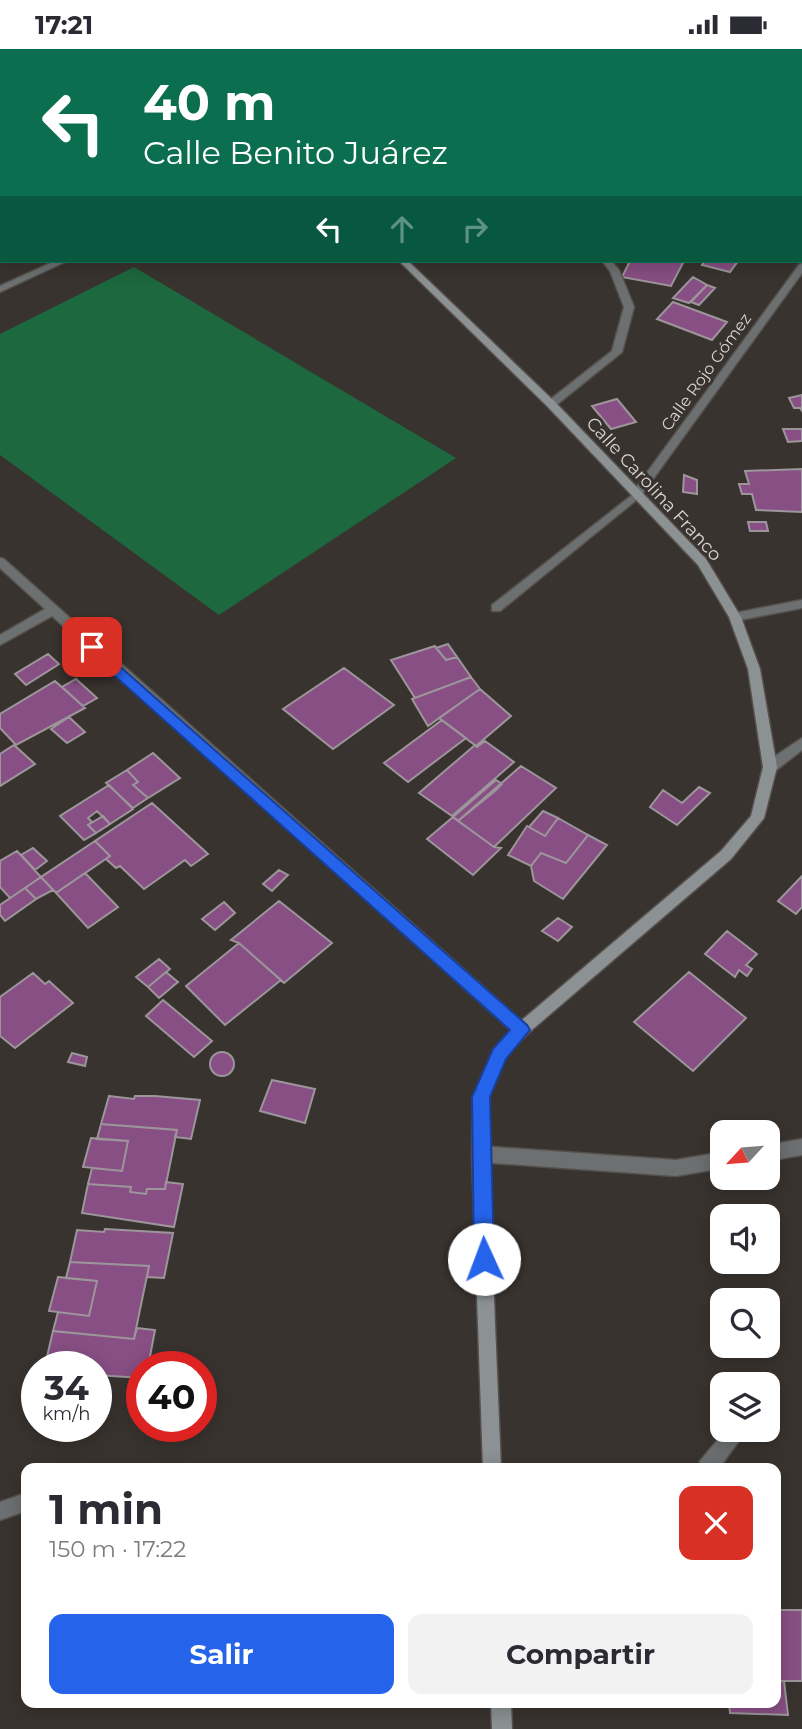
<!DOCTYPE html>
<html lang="es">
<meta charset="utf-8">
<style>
body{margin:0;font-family:Montserrat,sans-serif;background:#f2f2f3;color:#2b2b33;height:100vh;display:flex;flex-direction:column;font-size:26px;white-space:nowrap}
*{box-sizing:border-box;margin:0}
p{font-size:23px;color:#7c7c81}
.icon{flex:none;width:38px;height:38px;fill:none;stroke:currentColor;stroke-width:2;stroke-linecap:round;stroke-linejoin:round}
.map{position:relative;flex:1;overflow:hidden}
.drawer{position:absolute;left:21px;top:1414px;width:760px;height:245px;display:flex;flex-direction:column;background:#fff;border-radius:14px;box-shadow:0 4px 18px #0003}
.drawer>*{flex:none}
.hud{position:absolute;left:0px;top:0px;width:803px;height:214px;box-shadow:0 4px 18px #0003;background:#0b6e4f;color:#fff;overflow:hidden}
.needle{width:46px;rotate:244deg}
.tools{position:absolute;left:710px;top:1071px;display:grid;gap:14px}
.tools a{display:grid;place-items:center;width:70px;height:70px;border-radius:14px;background:#fff;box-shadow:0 4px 18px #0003;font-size:35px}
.speed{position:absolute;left:21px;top:1302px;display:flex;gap:14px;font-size:35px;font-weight:700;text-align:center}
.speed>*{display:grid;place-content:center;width:91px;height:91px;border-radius:50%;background:#fff;box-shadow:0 4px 18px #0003;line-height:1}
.speed small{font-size:18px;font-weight:400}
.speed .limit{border:10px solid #d22;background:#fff;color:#111}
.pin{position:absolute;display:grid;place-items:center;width:60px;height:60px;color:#fff;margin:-30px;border-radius:14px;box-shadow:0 4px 10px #0006}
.me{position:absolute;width:77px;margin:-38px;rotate:358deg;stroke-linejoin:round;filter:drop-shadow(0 0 5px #0008)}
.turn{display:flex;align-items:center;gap:24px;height:147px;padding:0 28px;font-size:32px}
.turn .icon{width:91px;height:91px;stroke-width:2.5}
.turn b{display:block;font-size:49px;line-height:60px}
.lanes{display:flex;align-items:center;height:66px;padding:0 28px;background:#0003;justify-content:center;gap:35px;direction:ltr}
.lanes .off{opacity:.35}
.round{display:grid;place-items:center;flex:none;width:74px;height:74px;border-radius:14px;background:#f2f2f3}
.summary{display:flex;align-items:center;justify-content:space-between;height:119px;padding:0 28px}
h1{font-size:42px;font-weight:700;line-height:52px}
.primary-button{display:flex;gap:14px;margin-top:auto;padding:14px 28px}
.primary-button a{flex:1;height:80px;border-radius:14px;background:#2563eb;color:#fff;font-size:28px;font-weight:700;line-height:80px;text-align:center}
.primary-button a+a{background:#f2f2f3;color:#2b2b33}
.status{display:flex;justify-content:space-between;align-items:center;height:49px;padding:0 35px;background:#fff;direction:ltr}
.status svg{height:19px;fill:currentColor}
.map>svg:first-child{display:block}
.green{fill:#1d683e}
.building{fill:#884f84;stroke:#9c969b;stroke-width:2}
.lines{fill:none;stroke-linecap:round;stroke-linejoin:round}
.lane-casing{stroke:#56504c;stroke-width:3}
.street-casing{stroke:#56504c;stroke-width:3}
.secondary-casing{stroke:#56504c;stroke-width:3}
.lane{fill:#6d7071;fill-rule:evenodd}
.street{fill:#6d7071;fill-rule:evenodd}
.secondary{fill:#8c9293;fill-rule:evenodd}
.route{fill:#2563eb;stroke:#184099;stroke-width:2}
.labels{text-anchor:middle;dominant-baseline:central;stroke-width:6;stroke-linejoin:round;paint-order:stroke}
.far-street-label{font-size:16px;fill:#d8d5d2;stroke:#39332f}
.street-label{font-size:18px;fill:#d8d5d2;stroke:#39332f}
</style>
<div class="status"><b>17:21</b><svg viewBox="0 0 49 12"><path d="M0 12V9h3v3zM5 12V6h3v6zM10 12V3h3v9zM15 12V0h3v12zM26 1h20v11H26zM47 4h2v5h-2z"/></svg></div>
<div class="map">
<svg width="802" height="1680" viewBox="0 0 802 1680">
<rect width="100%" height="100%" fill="#39332f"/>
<path class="green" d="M134 218 456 409 219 566 0 406V285Z"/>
<path class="building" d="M630 212H684L671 237 622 228Z
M705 212H738L730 223 702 216Z
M693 228 707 236 689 254 673 249Z
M707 236 715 239 699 256 691 253Z
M673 253 727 273 712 291 657 270Z
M802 346V362L800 359H794L789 349Z
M617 350 636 373 611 380 592 357Z
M783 380H802V392L788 393Z
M802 420V463L756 461 752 445H742L739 435H749L745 422Z
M684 426 697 431V445L683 443Z
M748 473H766L768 482H750Z
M448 595 457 608 446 611 436 599Z
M435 597 446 611 457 608 471 628 415 649 391 611Z
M48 605 59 615 26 636 15 625Z
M344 619 394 656 333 700 283 660Z
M471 628 480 640 428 677 412 650Z
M76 630 97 649 83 657 62 638Z
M55 632 85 659 16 696 0 679V665Z
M480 640 511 667 476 697 439 669Z
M69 668 85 683 67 694 51 680Z
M442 671 466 689 408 733 384 714Z
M485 692 514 713 452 767 419 744 475 696 477 698Z
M14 696 35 715 0 737V705Z
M153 704 180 729 148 749 133 736 138 733 127 721Z
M521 717 556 739 494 798 458 772Z
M127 721 138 733 133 736 148 749 133 759 106 734Z
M496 731 502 735 495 742 458 772 453 768Z
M109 736 133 760 110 775 97 762 88 769 92 773 88 776 96 784 84 791 60 767Z
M699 738 710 744 677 776 650 758 663 741 682 754Z
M152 754 208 805 191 817 185 811 144 840 120 817 116 819 106 810 110 807 95 792Z
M543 762 558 769 545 787 529 778Z
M103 767 110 775 96 784 88 776Z
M453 768 494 798 501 799 473 826 427 790Z
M558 769 588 786 566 814 541 804 531 817 508 806 527 777 545 787Z
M588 786 607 796 563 850 534 832 531 817 541 804 566 814Z
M95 792 110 807 56 844 41 828Z
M33 799 47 812 35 821 21 806Z
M17 802 41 828 10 849 0 838V812Z
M279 821 288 826 272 842 263 835Z
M85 824 118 858 88 879 56 844Z
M802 827V858L796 865 778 852Z
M41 828 53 841 36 850 25 839Z
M25 839 36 850 5 872 0 866V856Z
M279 852 332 894 284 934 239 894 231 891Z
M224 853 235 864 215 881 202 870Z
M558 869 572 878 558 892 542 882Z
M727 882 757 905 746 916 752 920 747 927 739 921 735 928 705 905Z
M239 894 281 931 225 976 186 937Z
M159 910 170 920 148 938 136 928Z
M166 923 178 933 159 949 148 938Z
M689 923 746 969 693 1022 634 973Z
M33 924 45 935 49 932 73 954 15 999 0 987V948Z
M163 951 212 992 194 1008 146 967Z
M210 1015a12 12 0 1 1 24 0a12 12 0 1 1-24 0Z
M72 1004 87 1008 85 1017 68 1013Z
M272 1031 315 1040 305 1074 260 1062Z
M109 1047 134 1050 135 1047H155L200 1051 191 1090 175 1088 177 1081 101 1075Z
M101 1075 177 1081 165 1140H147L146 1145 130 1143 131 1138 88 1135 92 1119 122 1122 128 1092 97 1090Z
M91 1089 128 1092 122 1122 83 1118Z
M166 1133 183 1135 174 1178 82 1164 88 1135 131 1138 130 1143 146 1145 147 1140H165Z
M105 1180 173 1184 164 1229 147 1228 149 1217 70 1213 77 1181 104 1183Z
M70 1213 149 1217 134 1290 53 1282 58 1263 89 1267 97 1232 66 1229Z
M58 1228 97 1232 89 1267 49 1262Z
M137 1279 155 1281 148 1318H142V1329L96 1326V1318L45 1316 53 1282 134 1290Z
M775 1561H802V1632H775Z
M775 1632H784L788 1666 730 1664 729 1654H775Z"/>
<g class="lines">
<g class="lane-casing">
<path id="lane" d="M602 212H611L619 221 634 258 622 303 555 357H547V353L612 302 624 258 610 222Z
M636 443 641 446 640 448 500 562H492V556Z
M802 551V559L735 572 729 568 735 564Z
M726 1381H747L719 1419H698L700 1412Z
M26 1444V1462L0 1471V1453Z"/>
</g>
<g class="street-casing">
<path id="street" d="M37 0H48L35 2Z
M369 0H379L381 2H371Z
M516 0H525L514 2Z
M0 13H2L0 18Z
M0 76H2V81H0Z
M55 212H67L0 243V237Z
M802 215V224L640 448H632V444L799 216Z
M0 509 4 510 526 976 529 981 526 986 521 988 516 986 52 567 0 596V586L45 560 0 519Z
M802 689V701L775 722H765L763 718 765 714Z
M802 1090V1106L768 1112V1096Z
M480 1097 676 1111 723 1103V1119L676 1127 480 1113 474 1110 472 1105 474 1100Z"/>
</g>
<g class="secondary-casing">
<path id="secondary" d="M202 0H210L212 2H204Z
M399 212H408L555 353 706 510 741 568 760 620 777 718 764 769 731 810 526 986 505 1009 489 1048 488 1105 501 1419H483L472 1105 473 1048 494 1000 516 976 721 802 751 767 763 718 748 620 729 568 698 516 547 357Z
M491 1654H511L512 1680H492Z"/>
</g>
<use href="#lane" class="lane"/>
<use href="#street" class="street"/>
<use href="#secondary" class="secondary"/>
</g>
<path class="route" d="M92 593 527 976 530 981 506 1010 490 1048 494 1210 491 1216 484 1219 477 1216 474 1210 472 1048 493 1000 510 981 87 602 85 598Z"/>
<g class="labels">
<g class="far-street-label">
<text transform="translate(706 323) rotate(-54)">Calle Rojo Gómez</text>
</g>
<g class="street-label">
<text transform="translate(654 440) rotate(47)">Calle Carolina Franco</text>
</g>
</g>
</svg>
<div class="tools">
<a><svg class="needle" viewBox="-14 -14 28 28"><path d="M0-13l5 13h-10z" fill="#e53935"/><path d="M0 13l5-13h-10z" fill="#7c7c81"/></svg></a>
<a><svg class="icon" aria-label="sound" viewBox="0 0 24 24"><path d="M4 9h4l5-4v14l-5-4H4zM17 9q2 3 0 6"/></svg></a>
<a><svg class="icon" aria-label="search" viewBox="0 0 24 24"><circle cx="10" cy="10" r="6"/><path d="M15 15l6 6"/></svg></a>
<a><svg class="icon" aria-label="layers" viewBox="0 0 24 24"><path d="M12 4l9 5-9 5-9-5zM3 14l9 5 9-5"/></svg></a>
</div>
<div class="speed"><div>34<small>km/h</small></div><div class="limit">40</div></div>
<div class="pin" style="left:92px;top:598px;background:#d93025"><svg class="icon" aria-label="arrive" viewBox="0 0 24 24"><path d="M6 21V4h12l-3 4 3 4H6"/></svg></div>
<svg class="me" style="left:484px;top:1210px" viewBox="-20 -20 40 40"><circle r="19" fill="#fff"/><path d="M0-13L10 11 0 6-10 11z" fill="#2563eb"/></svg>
<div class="hud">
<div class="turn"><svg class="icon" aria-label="left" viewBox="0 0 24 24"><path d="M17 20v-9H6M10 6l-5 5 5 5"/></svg><div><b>40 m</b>Calle Benito Juárez</div></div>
<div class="lanes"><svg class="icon" aria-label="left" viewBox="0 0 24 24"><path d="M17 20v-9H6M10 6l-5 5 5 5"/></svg><svg class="icon off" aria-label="ahead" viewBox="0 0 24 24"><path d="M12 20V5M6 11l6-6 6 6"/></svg><svg class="icon off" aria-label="right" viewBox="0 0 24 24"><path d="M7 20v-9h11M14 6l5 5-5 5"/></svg></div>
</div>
<section class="drawer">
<div class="summary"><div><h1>1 min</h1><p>150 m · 17:22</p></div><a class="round" style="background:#d93025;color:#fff"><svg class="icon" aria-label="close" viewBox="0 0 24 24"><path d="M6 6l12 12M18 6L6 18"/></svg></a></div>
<div class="primary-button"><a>Salir</a><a>Compartir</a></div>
</section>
</div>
